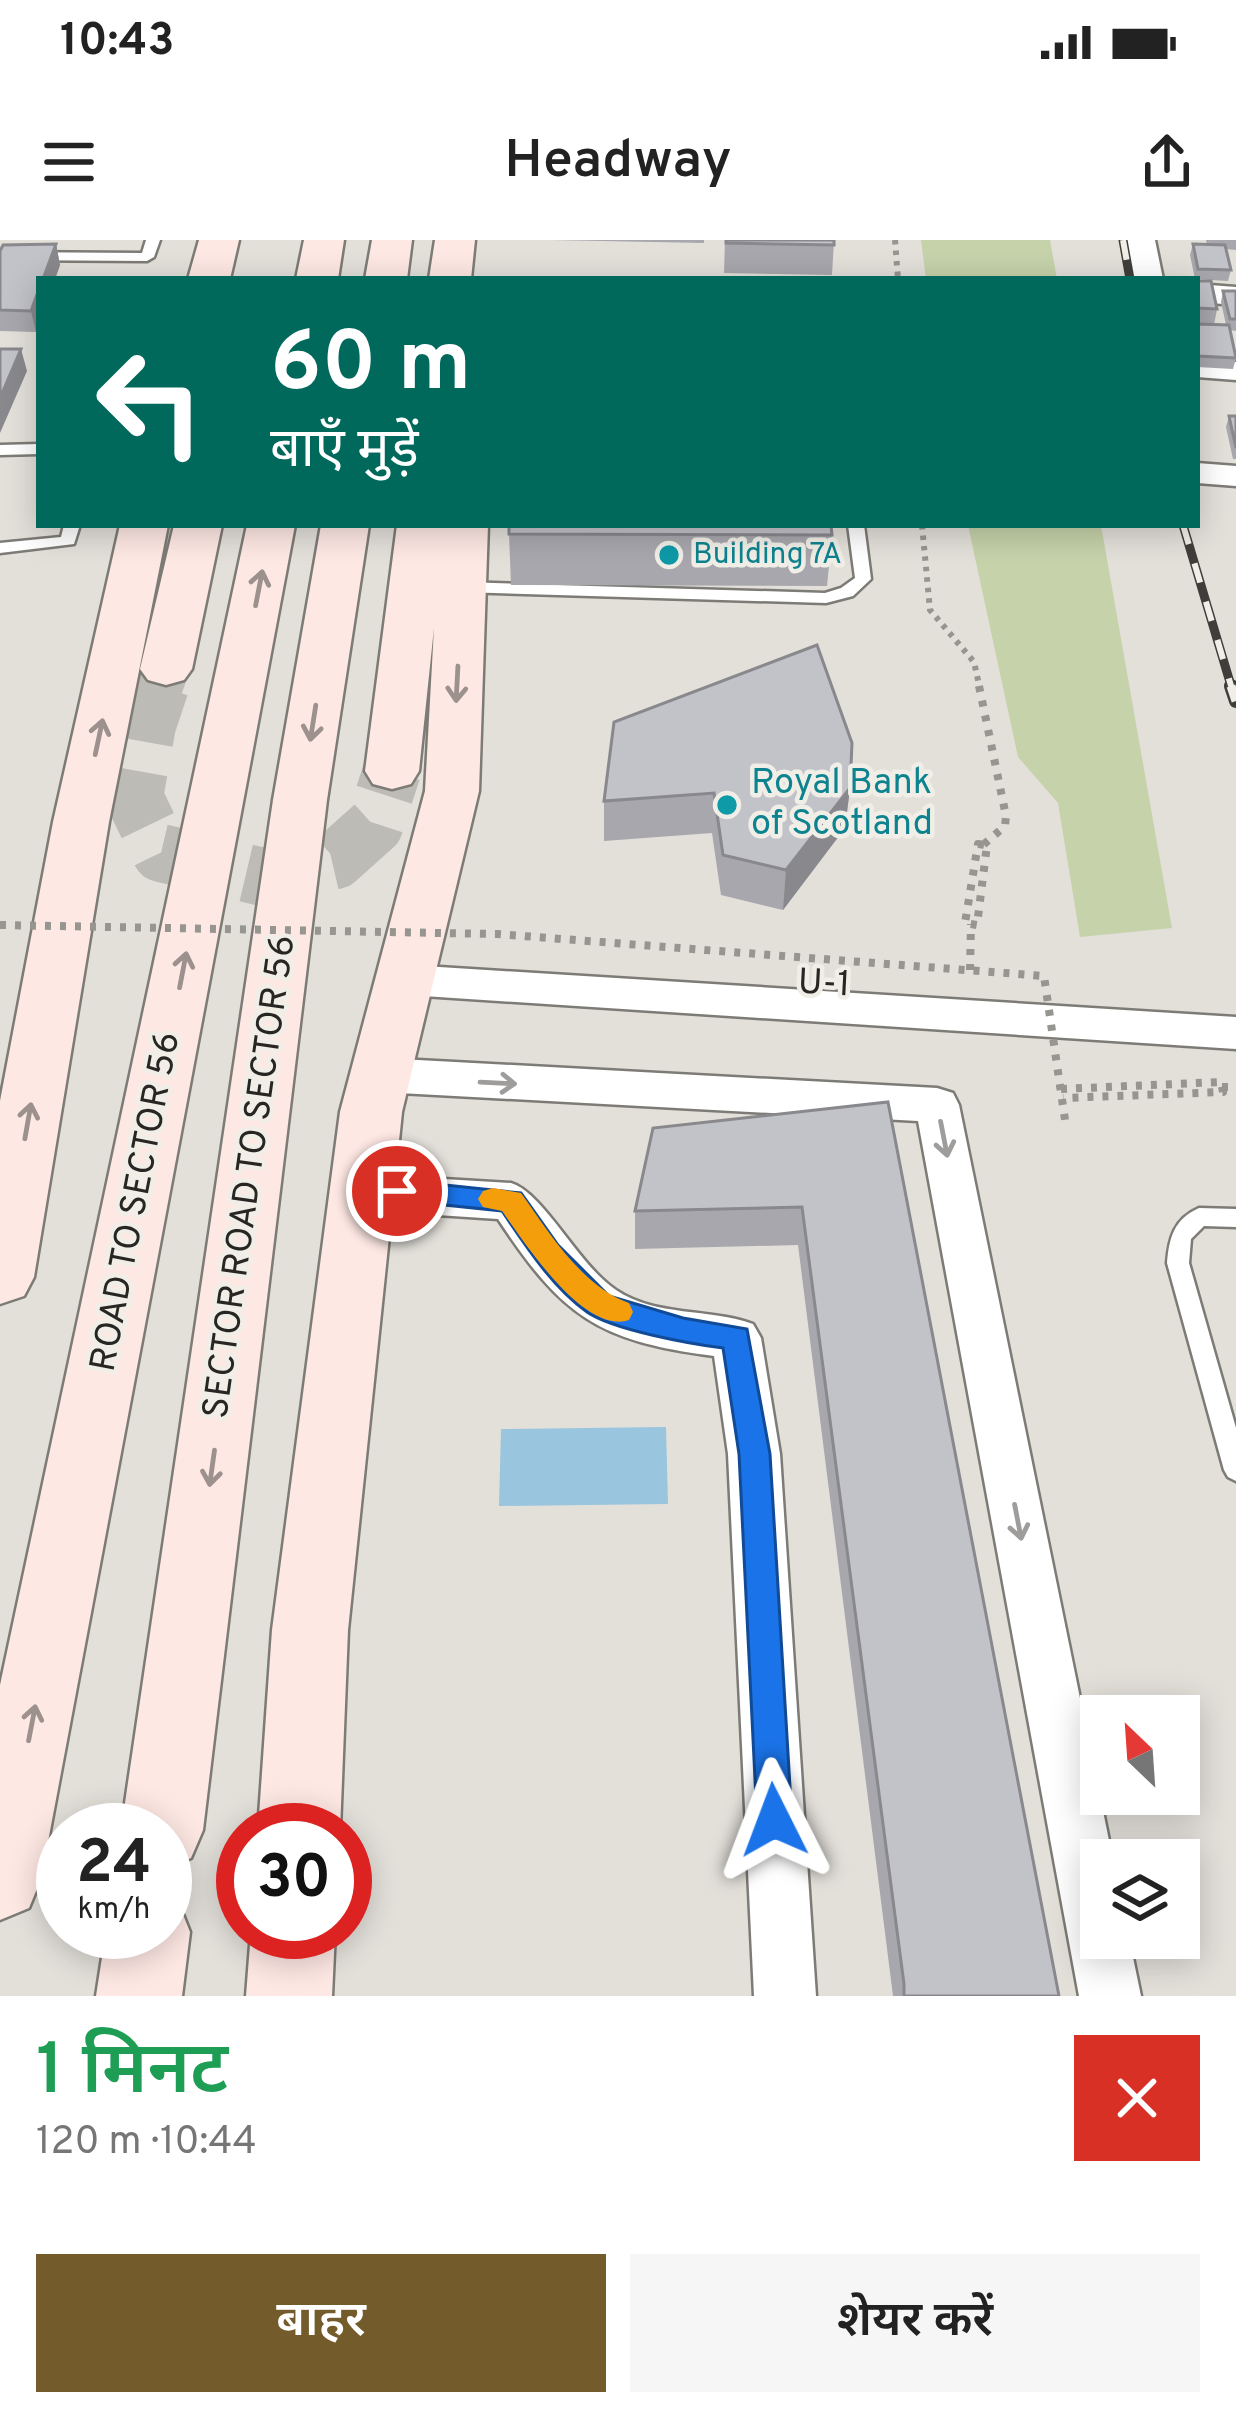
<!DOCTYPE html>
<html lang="hi">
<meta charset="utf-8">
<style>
body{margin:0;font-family:Overpass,"Noto Sans Devanagari",sans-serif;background:#f6f6f6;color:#222;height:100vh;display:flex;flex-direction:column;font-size:45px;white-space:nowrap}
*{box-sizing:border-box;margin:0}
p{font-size:39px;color:#767676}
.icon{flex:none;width:66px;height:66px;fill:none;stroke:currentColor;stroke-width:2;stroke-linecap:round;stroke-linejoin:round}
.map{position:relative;height:1756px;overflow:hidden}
.panel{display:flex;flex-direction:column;background:#fff;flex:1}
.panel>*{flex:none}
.top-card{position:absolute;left:36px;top:36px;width:1164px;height:252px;border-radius:0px;box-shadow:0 6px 30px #0003;background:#00695c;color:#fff;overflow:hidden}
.needle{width:78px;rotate:335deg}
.buttons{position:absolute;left:1080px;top:1455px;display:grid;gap:24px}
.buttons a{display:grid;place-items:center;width:120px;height:120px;border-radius:0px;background:#fff;box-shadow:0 6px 30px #0003;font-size:60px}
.speed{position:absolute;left:36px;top:1563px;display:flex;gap:24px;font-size:60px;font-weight:700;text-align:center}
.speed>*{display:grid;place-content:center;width:156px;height:156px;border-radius:50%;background:#fff;box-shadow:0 6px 30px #0003;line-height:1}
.speed small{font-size:30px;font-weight:400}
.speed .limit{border:18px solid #d22;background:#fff;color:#111}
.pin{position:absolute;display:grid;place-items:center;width:102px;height:102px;color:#fff;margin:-51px;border:6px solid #fff;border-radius:50%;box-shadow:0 3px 12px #0007}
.me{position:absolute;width:132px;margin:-66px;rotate:357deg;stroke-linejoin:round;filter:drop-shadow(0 0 9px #0008)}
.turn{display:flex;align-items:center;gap:42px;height:252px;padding:0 36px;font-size:54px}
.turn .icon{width:156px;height:156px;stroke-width:2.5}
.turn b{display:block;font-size:84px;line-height:102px}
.round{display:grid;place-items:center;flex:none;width:126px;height:126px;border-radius:0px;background:#f6f6f6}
.overview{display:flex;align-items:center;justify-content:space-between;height:204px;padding:0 36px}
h1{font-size:72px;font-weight:600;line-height:90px;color:#1e9e55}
.action{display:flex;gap:24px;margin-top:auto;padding:24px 36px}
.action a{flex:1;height:138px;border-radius:0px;background:#735b2b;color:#fff;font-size:48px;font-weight:600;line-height:138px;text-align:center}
.action a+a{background:#f6f6f6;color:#222}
.status{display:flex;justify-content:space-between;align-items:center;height:84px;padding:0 60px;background:#fff;direction:ltr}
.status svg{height:33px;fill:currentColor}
header{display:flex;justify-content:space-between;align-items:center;height:156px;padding:0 36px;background:#fff;font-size:54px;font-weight:600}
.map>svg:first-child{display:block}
.green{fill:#c6d2aa}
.water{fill:#99c5df}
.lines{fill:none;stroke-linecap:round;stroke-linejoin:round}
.secondary-tunnel-far1{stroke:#bdbbb5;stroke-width:46;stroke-dasharray:46 22;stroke-linecap:butt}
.secondary-tunnel{stroke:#bdbbb5;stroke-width:58;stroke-dasharray:58 30;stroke-linecap:butt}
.lane-casing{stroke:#7d7b75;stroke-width:5}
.street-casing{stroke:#7d7b75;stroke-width:5}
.secondary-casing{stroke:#7d7b75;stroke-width:5}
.path-far1{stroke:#979590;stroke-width:6;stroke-dasharray:4.5 6;stroke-linecap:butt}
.path{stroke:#979590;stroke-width:8;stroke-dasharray:6 9;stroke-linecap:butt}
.lane{fill:#fff;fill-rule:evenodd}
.street{fill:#fff;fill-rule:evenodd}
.secondary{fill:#fee8e4;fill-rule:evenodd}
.rail-far1-casing{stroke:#3f3e3a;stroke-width:9}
.rail-casing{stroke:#3f3e3a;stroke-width:14}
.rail-far1{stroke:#f0eee7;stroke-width:6;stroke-dasharray:20;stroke-linecap:butt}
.rail{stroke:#f0eee7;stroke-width:9;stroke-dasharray:26;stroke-linecap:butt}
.path-bridge{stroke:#979590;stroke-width:8;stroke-dasharray:6 9;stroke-linecap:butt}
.wall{fill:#a7a7ad}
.shaded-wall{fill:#88888d}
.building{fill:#c2c2c9;stroke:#88888d;stroke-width:3}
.oneway{stroke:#9d918d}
.oneway2{stroke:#9e9d9c}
.route{fill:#1a73e8;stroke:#114b97;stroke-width:3}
.slow{fill:#f59e0b}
.culture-dot{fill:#0f9aa8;stroke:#f0eee7;stroke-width:4.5}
.labels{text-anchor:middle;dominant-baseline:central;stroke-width:9;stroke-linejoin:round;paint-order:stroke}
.far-culture-label{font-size:30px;fill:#0d838f;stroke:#f0eee7;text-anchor:start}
.culture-label{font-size:36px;fill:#0d838f;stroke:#f0eee7;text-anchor:start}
.street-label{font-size:36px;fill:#272623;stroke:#f0eee7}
</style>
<div class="status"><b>10:43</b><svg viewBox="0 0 49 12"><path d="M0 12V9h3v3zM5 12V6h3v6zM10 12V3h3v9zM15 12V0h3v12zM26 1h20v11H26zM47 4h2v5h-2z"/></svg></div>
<header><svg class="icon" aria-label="menu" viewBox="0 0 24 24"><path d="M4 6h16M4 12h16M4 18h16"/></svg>Headway<svg class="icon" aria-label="share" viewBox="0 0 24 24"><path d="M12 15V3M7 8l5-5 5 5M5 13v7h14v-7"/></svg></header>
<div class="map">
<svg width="1236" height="1756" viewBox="0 0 1236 1756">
<rect width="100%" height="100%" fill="#e3e0da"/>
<path class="green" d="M921 0H1050L1057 39H926Z
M968 285H1101L1172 688 1080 697 1058 563 1018 517Z"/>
<path class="water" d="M666 1187 668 1264 499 1266 501 1189Z"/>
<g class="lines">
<path class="secondary-tunnel-far1" d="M159 449 166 429"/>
<path class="secondary-tunnel" d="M160 446 147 485 134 557 161 613 263 637 336 620 374 586 392 531"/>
<g class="lane-casing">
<path id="lane" d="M146 0H160L154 17 147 21 0 20V12L142 13Z
M39 204V214L0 215V205Z
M64 285H80L74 304 0 313V303L61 297Z
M848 285H864L871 339 853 356 826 363 462 352 454 347 462 342 825 353 841 348 855 338Z
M1199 968 1236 969V987L1204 986 1191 999 1189 1023 1236 1188V1241L1228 1237 1224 1230 1167 1023C1169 998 1174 979 1199 968Z"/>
</g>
<g class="street-casing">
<path id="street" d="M1127 0H1155L1163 39H1133Z
M1197 44 1236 47V65L1197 62Z
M1197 119 1236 122V140L1197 137Z
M1197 223 1236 226V246L1197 243Z
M408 725 1236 777V809L408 755 393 751 387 740 393 729Z
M381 818 937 848 953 853 959 865 1113 1620H1101V1698H1129L1141 1756H1079L918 881 381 852 365 847 359 835 365 823Z
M361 934 511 943C544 953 578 1025 616 1050 656 1077 709 1068 753 1084L761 1098 780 1214 816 1756H754L728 1214 714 1116C597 1101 562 1076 498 979L361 970 345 965 338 952 345 939Z"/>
</g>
<g class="secondary-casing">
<path id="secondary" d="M199 0H239L230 39H188Z
M304 0H344L338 39H296Z
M372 0H412L407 39H365Z
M435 0H475L471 39H429Z
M120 285H168L109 582 34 1037 24 1056 0 1064V861L53 582Z
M174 285H222L192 429 184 440 166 445 148 440 140 429Z
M247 285H295L41 1639 29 1668 0 1680V1445Z
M321 285H369L327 560 203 1590 191 1618 165 1629V1590H121L273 560Z
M397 285H488L479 551 402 872 348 1390 340 1590H258L272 1390 340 872 425 551 434 388 419 531 411 544 392 549 373 544 365 531Z
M165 1657 178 1662 190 1692 182 1756H96L106 1692H165Z
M251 1692H335L332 1756H246Z"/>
</g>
<path class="path-far1" d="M895 0 898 39
M922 285 930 370 974 422 980 449"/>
<path class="path" d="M979 446 1006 576 1005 586 983 605
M978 604 987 605 977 685 965 683Z
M970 730 971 684
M1222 847H1236
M1061 849 1221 842 1223 852 1063 858"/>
<use href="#lane" class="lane"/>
<use href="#street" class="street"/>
<use href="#secondary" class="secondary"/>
<g class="rail-far1-casing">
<path id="rail-far1" d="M1123 0 1130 39
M1183 285 1232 449"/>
</g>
<g class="rail-casing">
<path id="rail" d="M1231 446 1236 461"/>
</g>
<use href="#rail-far1" class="rail-far1"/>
<use href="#rail" class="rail"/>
<path class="path-bridge" d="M0 685 497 694 1044 736 1065 880"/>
</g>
<path class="wall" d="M551 0H704V3Z
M725 0H834L832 35 724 33Z
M1206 0H1236V10L1226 9 1231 30 1228 41 1195 39 1190 15 1193 4 1207 5Z
M56 4 60 25 36 92 0 91V11Z
M1197 41 1217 69 1214 85H1226L1221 62 1223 51H1236V91L1230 90 1236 118 1233 129 1197 127Z
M1229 176H1236V219H1233L1226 187Z
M509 294 832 295 827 346 511 345Z
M614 482 850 548 845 588 783 670 721 655 712 593 604 601V561Z
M888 862 1059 1756H893L798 1005 635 1009V971Z"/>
<path class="shaded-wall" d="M56 4 60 25 55 39H43Z
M39 49V84L36 92 31 71Z
M21 109 27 131 0 193V158Z
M850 548 845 588 783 670 786 630Z"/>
<path class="building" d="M726 0H834V5L726 3Z
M56 4 43 39H39V49L31 71 0 70V11L3 5Z
M1193 4 1225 5 1231 30 1198 29Z
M1197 41H1211L1217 69 1197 68Z
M1223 51H1236V79H1230Z
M1197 84 1229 85 1236 118 1198 116Z
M0 109H21L0 158Z
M1229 176H1236V208Z
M509 285H831L832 295 509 294Z
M817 405 852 503 850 548 786 630 723 615 714 553 604 561 614 482Z
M888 862 1059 1756H904V1744L802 967 635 971 653 888Z"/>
<defs><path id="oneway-shaft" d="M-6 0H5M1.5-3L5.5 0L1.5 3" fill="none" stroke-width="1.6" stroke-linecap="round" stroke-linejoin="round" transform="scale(3)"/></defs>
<g class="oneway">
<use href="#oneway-shaft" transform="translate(259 348) rotate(-79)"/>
<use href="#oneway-shaft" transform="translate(457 444) rotate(93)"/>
<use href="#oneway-shaft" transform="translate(313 483) rotate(99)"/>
<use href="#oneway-shaft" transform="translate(99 497) rotate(-78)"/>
<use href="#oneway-shaft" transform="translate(183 730) rotate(-79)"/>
<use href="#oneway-shaft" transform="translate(28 881) rotate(-80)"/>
<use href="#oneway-shaft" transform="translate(212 1228) rotate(98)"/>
<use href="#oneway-shaft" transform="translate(32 1483) rotate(-79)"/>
</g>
<g class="oneway2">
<use href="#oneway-shaft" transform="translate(498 843) rotate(3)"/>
<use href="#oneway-shaft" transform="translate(944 899) rotate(79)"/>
<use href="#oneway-shaft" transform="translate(1018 1282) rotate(79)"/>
</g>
<path class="route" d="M397 940 521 953 558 1005 609 1056 683 1078 747 1089 770 1214 792 1580 787 1593 774 1598 762 1593 757 1580 739 1214 723 1108C691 1104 613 1090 587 1072 552 1047 526 1006 502 971L387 959 383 951 387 943Z"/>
<path class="slow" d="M493 948 521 953C549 992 581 1046 629 1063L633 1072 629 1080C584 1095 525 1003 502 971L483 967 478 959 483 951Z"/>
<g class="culture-dot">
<circle cx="669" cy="315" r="12"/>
<circle cx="727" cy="565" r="12"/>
</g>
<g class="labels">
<g class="far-culture-label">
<text x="693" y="315">Building 7A</text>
</g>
<g class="culture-label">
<text x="751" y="544">Royal Bank<tspan x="751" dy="41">of Scotland</tspan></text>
</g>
<g class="street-label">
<text transform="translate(824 745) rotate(3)">U-1</text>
<text transform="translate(251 937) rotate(-82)">SECTOR ROAD TO SECTOR 56</text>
<text transform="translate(137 962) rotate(-79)">ROAD TO SECTOR 56</text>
</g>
</g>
</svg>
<div class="buttons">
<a><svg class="needle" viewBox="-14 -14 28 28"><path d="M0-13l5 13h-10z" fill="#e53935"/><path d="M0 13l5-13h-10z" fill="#767676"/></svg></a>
<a><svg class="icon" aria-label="layers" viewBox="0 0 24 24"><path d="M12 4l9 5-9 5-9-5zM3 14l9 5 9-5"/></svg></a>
</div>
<div class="speed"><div>24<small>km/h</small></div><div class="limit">30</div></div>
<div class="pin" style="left:397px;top:951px;background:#d93025"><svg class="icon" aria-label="arrive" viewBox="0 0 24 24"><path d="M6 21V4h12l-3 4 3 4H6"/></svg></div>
<svg class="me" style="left:774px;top:1580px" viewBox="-20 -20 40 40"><path d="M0-17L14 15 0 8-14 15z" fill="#1a73e8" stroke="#fff" stroke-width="4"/></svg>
<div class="top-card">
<div class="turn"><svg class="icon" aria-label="left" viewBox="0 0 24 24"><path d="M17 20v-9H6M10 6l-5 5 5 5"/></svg><div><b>60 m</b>बाएँ मुड़ें</div></div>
</div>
</div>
<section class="panel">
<div class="overview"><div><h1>1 मिनट</h1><p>120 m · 10:44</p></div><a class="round" style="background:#d93025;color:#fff"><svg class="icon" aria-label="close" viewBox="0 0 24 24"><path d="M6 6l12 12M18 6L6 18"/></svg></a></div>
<div class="action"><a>बाहर</a><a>शेयर करें</a></div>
</section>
